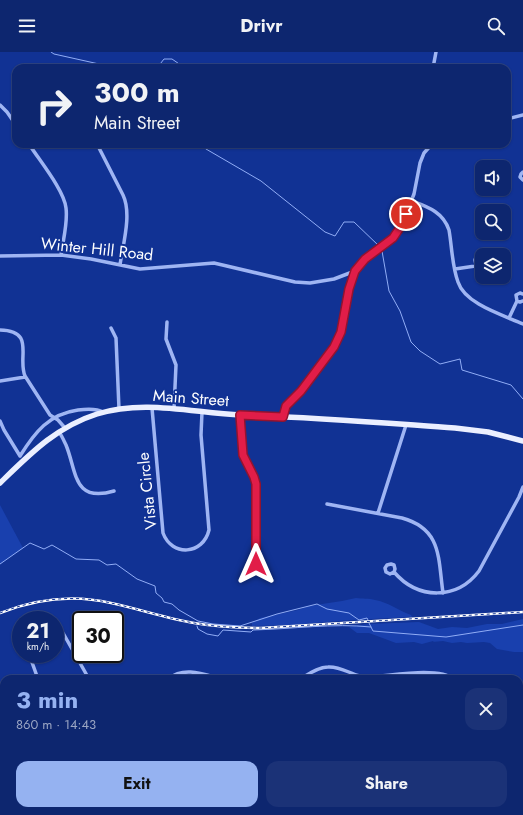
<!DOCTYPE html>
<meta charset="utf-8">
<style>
body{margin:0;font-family:Jost,sans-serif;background:#1b3277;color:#f1f3f6;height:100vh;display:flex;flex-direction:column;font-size:15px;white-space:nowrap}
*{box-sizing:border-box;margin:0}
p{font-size:13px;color:#9aa5c3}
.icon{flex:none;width:22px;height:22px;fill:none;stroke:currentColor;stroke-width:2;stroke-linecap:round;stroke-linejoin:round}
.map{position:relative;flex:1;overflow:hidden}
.drawer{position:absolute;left:0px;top:623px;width:523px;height:140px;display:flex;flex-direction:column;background:#0d266f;border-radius:12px 12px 0 0;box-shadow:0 1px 3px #0004,0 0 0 1px #2d4382}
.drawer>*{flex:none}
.top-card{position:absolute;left:12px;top:12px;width:499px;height:84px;border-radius:12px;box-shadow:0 1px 3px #0004,0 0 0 1px #2d4382;background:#0d266f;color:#f1f3f6;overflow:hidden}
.tools{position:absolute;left:475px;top:108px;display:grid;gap:8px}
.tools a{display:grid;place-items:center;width:36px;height:36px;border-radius:8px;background:#0d266f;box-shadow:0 1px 3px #0004,0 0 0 1px #2d4382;font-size:20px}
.speed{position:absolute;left:12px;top:559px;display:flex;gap:8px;font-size:20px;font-weight:700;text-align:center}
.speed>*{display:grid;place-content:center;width:52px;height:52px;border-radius:50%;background:#0d266f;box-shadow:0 1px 3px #0004,0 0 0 1px #2d4382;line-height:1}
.speed small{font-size:10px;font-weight:400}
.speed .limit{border:2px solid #111;border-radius:6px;background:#fff;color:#111}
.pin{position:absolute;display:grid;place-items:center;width:34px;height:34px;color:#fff;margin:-17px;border:2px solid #fff;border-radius:50%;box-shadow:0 1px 4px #0007}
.me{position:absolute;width:44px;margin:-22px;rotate:0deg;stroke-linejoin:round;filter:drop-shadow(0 0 3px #0008)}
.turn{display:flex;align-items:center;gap:14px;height:84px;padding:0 16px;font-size:18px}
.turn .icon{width:52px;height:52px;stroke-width:2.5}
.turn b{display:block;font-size:28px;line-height:34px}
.round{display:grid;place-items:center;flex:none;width:42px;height:42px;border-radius:12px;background:#1b3277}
.head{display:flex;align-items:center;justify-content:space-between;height:68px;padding:0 16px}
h1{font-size:24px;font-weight:700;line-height:30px;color:#95b2f1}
.action{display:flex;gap:8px;margin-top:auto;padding:8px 16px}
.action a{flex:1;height:46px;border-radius:12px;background:#95b2f1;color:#111;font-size:16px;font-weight:700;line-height:46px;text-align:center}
.action a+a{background:#1b3277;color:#f1f3f6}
header{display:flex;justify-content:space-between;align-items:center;height:52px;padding:0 16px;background:#0d266f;font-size:18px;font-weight:700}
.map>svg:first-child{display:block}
.green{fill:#1940ae}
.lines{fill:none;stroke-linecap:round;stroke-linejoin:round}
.stream{stroke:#91adf6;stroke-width:1}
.minor{stroke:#9fb5f3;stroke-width:3.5}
.secondary{stroke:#cedafd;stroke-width:5}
.primary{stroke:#ebefff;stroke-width:5.5}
.rail-casing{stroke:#fff;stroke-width:2.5}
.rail{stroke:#113294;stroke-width:1;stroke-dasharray:3;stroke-linecap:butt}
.route-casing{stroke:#92132f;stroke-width:10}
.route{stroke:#e11d48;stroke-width:7}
.labels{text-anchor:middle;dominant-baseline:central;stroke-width:4;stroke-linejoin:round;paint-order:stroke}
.street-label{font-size:16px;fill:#fff;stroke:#113294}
</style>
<header><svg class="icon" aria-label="menu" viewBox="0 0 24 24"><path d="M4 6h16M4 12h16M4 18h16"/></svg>Drivr<svg class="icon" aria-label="search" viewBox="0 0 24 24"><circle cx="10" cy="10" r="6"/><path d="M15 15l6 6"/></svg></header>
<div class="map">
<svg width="523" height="763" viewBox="0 0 523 763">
<rect width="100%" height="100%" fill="#113294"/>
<path class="green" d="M0 453 23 496 0 512Z
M356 546C362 547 369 546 375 548 388 550 399 559 411 563L412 565 351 568 292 573 252 574V571L260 566 298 558 309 554 342 549Z
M523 567V600H514L497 597 490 591 484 590 467 591 461 590 452 591 443 589 432 590H434L433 589 422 592 414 590 396 591 369 581H357L349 575 368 572 419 570 438 577 452 575 467 576 487 572H502Z"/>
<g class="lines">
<path class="stream" d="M51 0 54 2 99 12 104 16
M157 16 164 7H172L185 16
M200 92 206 97 261 129 325 180 335 184 344 170H354L379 194 382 199 389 239 400 259 411 290 420 299 440 312 460 307 462 318 511 333 523 347
M0 512 30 491 44 497 52 493 76 507 99 508 107 513 116 512 137 527 155 534 156 541 162 546 164 550 172 552 179 558 198 569 213 572 240 574 277 562 317 552 327 557 349 561 359 568 367 566 368 568
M369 571 373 579 446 585 523 573
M197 574 198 577 207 582 218 584 223 578 251 580 253 578C293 577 333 571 371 575"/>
<path class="minor" d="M433 16 436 0
M0 53 7 60 16 73
M507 67 523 63
M29 92C39 108 64 138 66 156 68 171 63 188 61 203
M97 92 123 143C132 162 123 192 120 213
M523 120 521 122 520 125 523 128
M412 149C428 155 443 160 449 178 452 195 452 214 458 230 465 252 503 263 523 272
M482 203H491
M0 204 61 203 91 207 140 217 214 211 295 230 310 231 334 227 355 219
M476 213 475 208 476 205 482 203
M455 217 482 213
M517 249 520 250 523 249
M509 266 517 249 516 243 520 241 523 242
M167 270 166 287 176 313 174 357
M111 276 116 286 119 357
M0 278C36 279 17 305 25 324L50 363 58 368 65 376
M0 329 25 325
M152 356 163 481C172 505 203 503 209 478L201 383 202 360
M240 363 243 403 254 425 256 432V512
M283 365 284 358 286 353 301 339 334 295 341 280 349 237 355 219 365 207 393 185 401 174 414 142 420 111 424 101 432 92
M0 369 4 378 20 404
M59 380C62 384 64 389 66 393 77 420 73 451 114 439
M20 404C35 380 49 362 78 358 86 357 96 356 103 360
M327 452 402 466C442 477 438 506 443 541
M378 461 406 373
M394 520 390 522 386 520 385 516 387 513 391 512 394 513 395 517 394 520C418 548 457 548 479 519L519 445 523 435
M63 581 89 627
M29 602 38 627
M168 627C184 614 203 622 221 627
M300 627C309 622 318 615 328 615 344 614 355 627 372 625 388 623 443 615 452 627
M0 637 4 648
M155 759 157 763
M231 759 232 763
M391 759 392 763
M446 759V763
M518 759 519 763
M285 763 287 759"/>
<path class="secondary" d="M519 663H523
M42 763 53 759"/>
<path class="primary" d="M0 431C30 402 56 375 97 362 144 347 194 361 241 363 312 365 384 371 455 376L488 380 523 389"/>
<g class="rail-casing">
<path id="rail" d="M0 561C35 547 73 542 111 551 139 557 166 566 194 571 216 575 239 576 261 576L523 560"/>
</g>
<use href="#rail" class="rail"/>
</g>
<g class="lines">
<g class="route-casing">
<path id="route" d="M256 512V432L254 425 243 403 240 363 283 365 286 354 301 339 334 295 341 280 349 237 355 219 365 207 393 186 401 174 406 162"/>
</g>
<use href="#route" class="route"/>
</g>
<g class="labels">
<g class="street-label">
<text transform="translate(97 197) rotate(6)">Winter Hill Road</text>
<text transform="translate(191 346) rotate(4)">Main Street</text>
<text transform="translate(147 439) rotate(-96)">Vista Circle</text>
</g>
</g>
</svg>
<div class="tools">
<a><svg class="icon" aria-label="sound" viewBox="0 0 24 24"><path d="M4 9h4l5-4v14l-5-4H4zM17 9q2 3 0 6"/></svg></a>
<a><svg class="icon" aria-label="search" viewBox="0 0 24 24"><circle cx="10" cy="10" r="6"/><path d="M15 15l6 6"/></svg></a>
<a><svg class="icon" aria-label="layers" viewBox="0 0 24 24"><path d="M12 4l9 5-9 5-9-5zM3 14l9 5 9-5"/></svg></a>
</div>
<div class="speed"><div>21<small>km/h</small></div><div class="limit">30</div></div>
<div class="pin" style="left:406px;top:162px;background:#d93025"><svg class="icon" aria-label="arrive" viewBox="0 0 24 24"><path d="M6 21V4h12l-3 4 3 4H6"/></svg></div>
<svg class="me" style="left:256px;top:512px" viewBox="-20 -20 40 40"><path d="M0-17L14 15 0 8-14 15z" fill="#e11d48" stroke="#fff" stroke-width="4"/></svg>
<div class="top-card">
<div class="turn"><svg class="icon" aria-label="right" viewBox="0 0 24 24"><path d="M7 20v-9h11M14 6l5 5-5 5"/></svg><div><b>300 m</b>Main Street</div></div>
</div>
<section class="drawer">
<div class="head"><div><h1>3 min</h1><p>860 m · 14:43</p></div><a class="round"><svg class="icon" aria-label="close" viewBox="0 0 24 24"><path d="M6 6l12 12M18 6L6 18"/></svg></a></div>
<div class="action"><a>Exit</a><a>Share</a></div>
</section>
</div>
